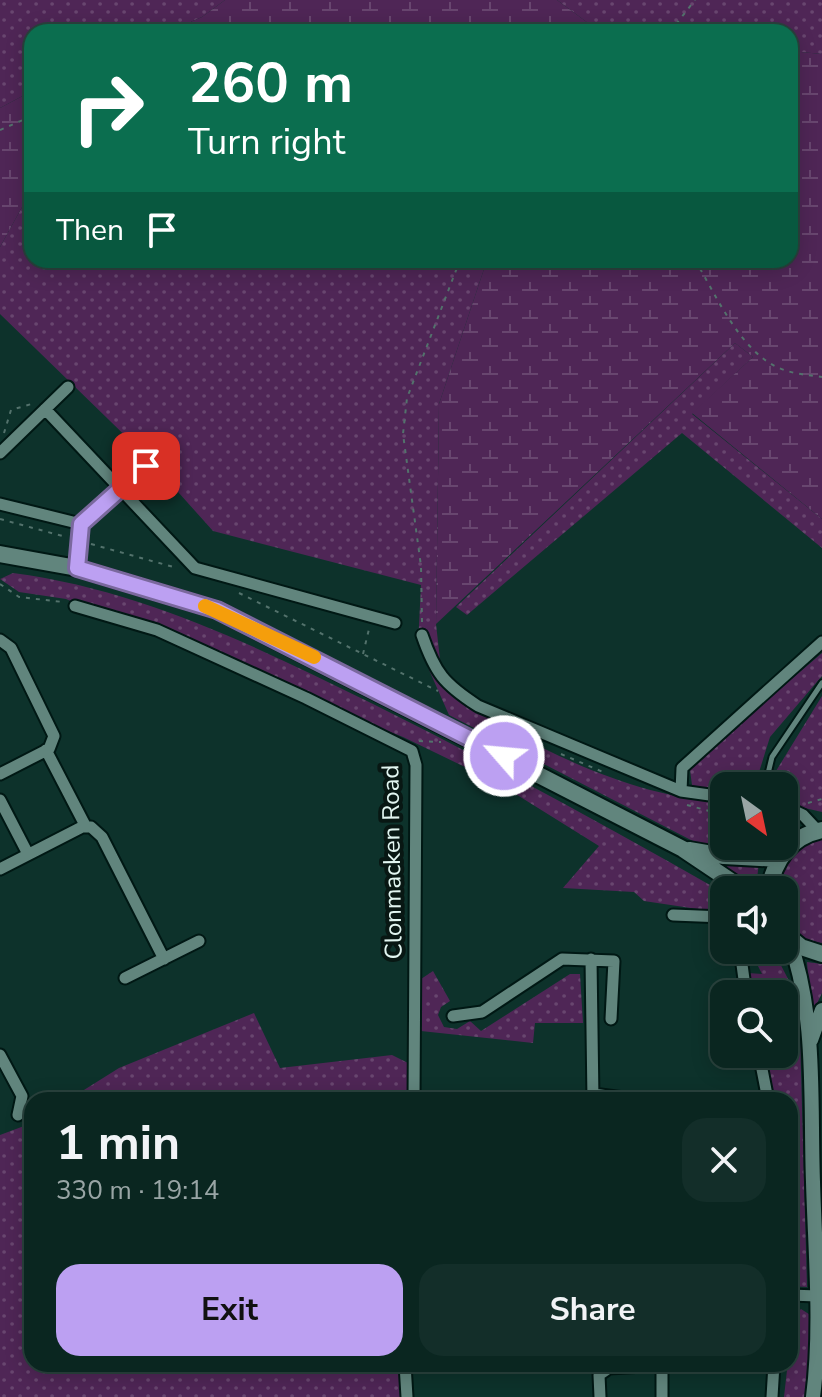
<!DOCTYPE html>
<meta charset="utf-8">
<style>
body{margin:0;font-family:"Nunito Sans",sans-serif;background:#132e29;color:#f1f3f6;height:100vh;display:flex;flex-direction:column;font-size:30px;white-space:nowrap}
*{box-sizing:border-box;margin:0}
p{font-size:26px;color:#99a5a5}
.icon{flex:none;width:44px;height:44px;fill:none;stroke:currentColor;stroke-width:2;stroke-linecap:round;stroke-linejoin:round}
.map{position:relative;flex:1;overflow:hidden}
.panel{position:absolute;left:24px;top:1092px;width:774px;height:280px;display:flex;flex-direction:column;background:#0a2620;border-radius:24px;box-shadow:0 4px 20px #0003,0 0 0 2px #2a433e}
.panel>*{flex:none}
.guide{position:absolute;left:24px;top:24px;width:774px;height:244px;border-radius:24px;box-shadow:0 4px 20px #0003,0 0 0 2px #2a433e;background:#0b6e4f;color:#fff;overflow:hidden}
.needle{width:52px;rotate:147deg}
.buttons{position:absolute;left:710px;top:772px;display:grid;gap:16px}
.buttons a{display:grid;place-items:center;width:88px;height:88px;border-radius:16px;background:#0a2620;box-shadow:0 4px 20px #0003,0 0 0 2px #2a433e;font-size:40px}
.pin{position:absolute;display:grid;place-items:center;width:68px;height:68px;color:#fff;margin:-34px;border-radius:16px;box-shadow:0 4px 12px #0006}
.me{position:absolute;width:88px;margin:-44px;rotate:297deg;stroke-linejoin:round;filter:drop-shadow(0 0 6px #0008)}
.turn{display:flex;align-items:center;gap:28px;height:168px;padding:0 32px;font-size:36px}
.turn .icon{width:104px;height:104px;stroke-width:2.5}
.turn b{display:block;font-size:56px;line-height:68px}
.then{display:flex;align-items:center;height:76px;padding:0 32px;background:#0003;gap:16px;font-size:30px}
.round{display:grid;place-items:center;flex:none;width:84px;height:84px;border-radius:24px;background:#132e29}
.head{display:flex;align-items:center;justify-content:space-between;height:136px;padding:0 32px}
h1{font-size:48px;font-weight:700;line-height:60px}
.cta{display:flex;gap:16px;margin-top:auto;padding:16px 32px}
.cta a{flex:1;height:92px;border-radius:24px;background:#bca0f2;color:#111;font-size:32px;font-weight:700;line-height:92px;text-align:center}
.cta a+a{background:#132e29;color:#f1f3f6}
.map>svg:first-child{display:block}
.grass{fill:url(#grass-dots)}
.wetland{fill:url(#wetland-marsh)}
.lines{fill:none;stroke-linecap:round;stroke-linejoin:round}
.service-casing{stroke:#001814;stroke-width:9}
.minor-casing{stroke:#001814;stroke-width:15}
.tertiary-casing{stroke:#001814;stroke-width:18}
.secondary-casing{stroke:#001814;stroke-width:20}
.path{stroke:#53726c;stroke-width:2;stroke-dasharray:4 6;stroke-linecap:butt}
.service{stroke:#61857d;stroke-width:5}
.minor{stroke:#61857d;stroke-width:11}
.tertiary{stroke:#61857d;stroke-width:14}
.secondary{stroke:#61857d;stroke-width:16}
.route-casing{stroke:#7a689d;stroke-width:20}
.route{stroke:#bca0f2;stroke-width:14}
.slow{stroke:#f59e0b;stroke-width:14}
.labels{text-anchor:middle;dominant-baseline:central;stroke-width:8;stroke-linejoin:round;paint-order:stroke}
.street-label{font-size:24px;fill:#e2f6f1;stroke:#081713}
</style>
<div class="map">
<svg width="822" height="1397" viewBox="0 0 822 1397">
<defs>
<pattern id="grass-dots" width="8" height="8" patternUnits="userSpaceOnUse" patternTransform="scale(2)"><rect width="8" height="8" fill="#4f2656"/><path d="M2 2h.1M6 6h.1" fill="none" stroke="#68466f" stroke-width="1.8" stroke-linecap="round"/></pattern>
<pattern id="wetland-marsh" width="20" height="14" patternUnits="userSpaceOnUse" patternTransform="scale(2)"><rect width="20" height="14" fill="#4f2656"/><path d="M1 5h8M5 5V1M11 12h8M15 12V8" fill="none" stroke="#68466f"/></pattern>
</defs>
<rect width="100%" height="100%" fill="#0d322b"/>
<path class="grass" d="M0 0H225L202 17 167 32H32V91L0 108Z
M557 0H822V54L790 51V32H635L588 23Z
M32 189V260H487L439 404 436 624 443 686C513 741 634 799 724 802V846H764L755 852 718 854 449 715 418 645 421 585 213 531 144 454 0 314V247Z
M735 343 753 357 692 414 822 519V548L682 433 467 615 456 607Z
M13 573C142 590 255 646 371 703 490 762 608 827 724 893V913L644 901 634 892 563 888 599 846 498 783 403 737 245 675 66 599 19 592 0 579Z
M822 653V676L770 737 755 785 724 786V789L710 791 692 785 690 770 707 751Z
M822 696V812L796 806 784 797V786H774L776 771Z
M822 839V943C791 939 784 917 784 890H779C782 863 796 847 822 839Z
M716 863H759L756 886Z
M750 950H773L799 1000 807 1287 790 1286V1100H772L764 1054H784V994H750L748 973 762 974Z
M807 962 822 964V993L811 1016Z
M433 971 450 1001 441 1007 438 1015 444 1027 457 1029 470 1021 481 1031 570 974H580L583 1023H535L533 1043 421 1031 418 981Z
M254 1013 280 1068 392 1055 408 1063 407 1100H68L119 1068Z
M32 1123V1364H400L401 1397H0V1135Z
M801 1309 815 1318 806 1397H784L793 1316Z"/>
<path class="wetland" d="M225 0H557L588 23 635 32H167L202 17Z
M790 51 822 54V519L692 413 753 357 735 343 436 624 439 404 487 260H790Z
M32 91V189L0 247V108Z"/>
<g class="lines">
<g class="service-casing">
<path id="service" d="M765 786 772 757 822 683"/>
</g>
<g class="minor-casing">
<path id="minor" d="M45 409 195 568 395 623
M0 453 68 387
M0 504 81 524 146 466
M77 568 81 524
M75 606 157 630 306 698 412 751 416 765 414 1100
M422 635C435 673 444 684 478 706L681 791 724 797
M0 640 11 648 54 736 49 749 0 774
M46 750 86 827
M681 791 682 768 822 642
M0 800 28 854
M784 806 803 815 818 831
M789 811 794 842
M0 869 82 827H91L102 837 164 959
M673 915 724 917
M740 950 746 994
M591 959 593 1100
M125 978 199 941
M453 1016 482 1012 562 959 614 961 611 1019
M759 1054 768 1100
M0 1055 22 1096 18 1115
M593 1094 639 1100
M790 1295 817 1296
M405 1364 407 1397
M600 1397 599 1375 609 1368 662 1365
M662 1397V1364
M772 1397 774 1364"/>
</g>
<g class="tertiary-casing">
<path id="tertiary" d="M789 939C817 1017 810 1100 813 1182 815 1252 822 1327 813 1397
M811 1040 822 1010"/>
</g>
<g class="secondary-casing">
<path id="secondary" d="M0 554 77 568 217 610 683 849 744 890
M689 850 724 856 779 859
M769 890C774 860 791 836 822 830
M784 933 801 947 822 954"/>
</g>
<path class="path" d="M670 32 695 0
M0 130 32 116
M695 260C716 295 740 351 779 368 793 374 807 375 822 377
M4 433 11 410 35 403
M0 519 66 537
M91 544 177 568
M0 584 19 597 63 602
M239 593 438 691
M422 622 421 566 403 434 407 398 460 260
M363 654 369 629
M419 741 441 742
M561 754 603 772
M808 803 822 799
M687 805 724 815
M714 815 724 827"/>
<use href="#service" class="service"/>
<use href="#minor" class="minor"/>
<use href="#tertiary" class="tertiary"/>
<use href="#secondary" class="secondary"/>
</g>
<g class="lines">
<g class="route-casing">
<path id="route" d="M146 466 81 524 77 568 217 610 504 756"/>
</g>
<use href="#route" class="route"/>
<path class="slow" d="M205 606 314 657"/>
</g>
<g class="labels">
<g class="street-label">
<text transform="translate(392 862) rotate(-91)">Clonmacken Road</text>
</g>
</g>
</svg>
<div class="buttons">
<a><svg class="needle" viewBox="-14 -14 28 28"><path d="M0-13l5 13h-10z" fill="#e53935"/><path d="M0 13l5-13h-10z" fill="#99a5a5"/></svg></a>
<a><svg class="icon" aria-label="sound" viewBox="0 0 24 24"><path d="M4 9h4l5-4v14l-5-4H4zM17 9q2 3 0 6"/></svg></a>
<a><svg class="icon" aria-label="search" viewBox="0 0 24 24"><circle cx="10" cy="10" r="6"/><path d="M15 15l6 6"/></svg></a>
</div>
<div class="pin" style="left:146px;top:466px;background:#d93025"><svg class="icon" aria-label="arrive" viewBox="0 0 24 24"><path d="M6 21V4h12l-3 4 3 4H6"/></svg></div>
<svg class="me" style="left:504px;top:756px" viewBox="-20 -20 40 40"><circle r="17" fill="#bca0f2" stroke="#fff" stroke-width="3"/><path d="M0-11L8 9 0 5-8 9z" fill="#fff"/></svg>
<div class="guide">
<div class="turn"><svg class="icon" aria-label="right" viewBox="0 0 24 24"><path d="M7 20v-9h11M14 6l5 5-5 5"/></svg><div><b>260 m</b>Turn right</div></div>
<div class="then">Then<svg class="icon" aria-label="arrive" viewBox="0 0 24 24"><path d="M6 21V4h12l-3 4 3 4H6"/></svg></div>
</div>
<section class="panel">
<div class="head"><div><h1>1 min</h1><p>330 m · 19:14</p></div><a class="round"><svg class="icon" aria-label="close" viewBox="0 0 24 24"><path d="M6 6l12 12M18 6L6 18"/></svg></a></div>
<div class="cta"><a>Exit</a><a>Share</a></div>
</section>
</div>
